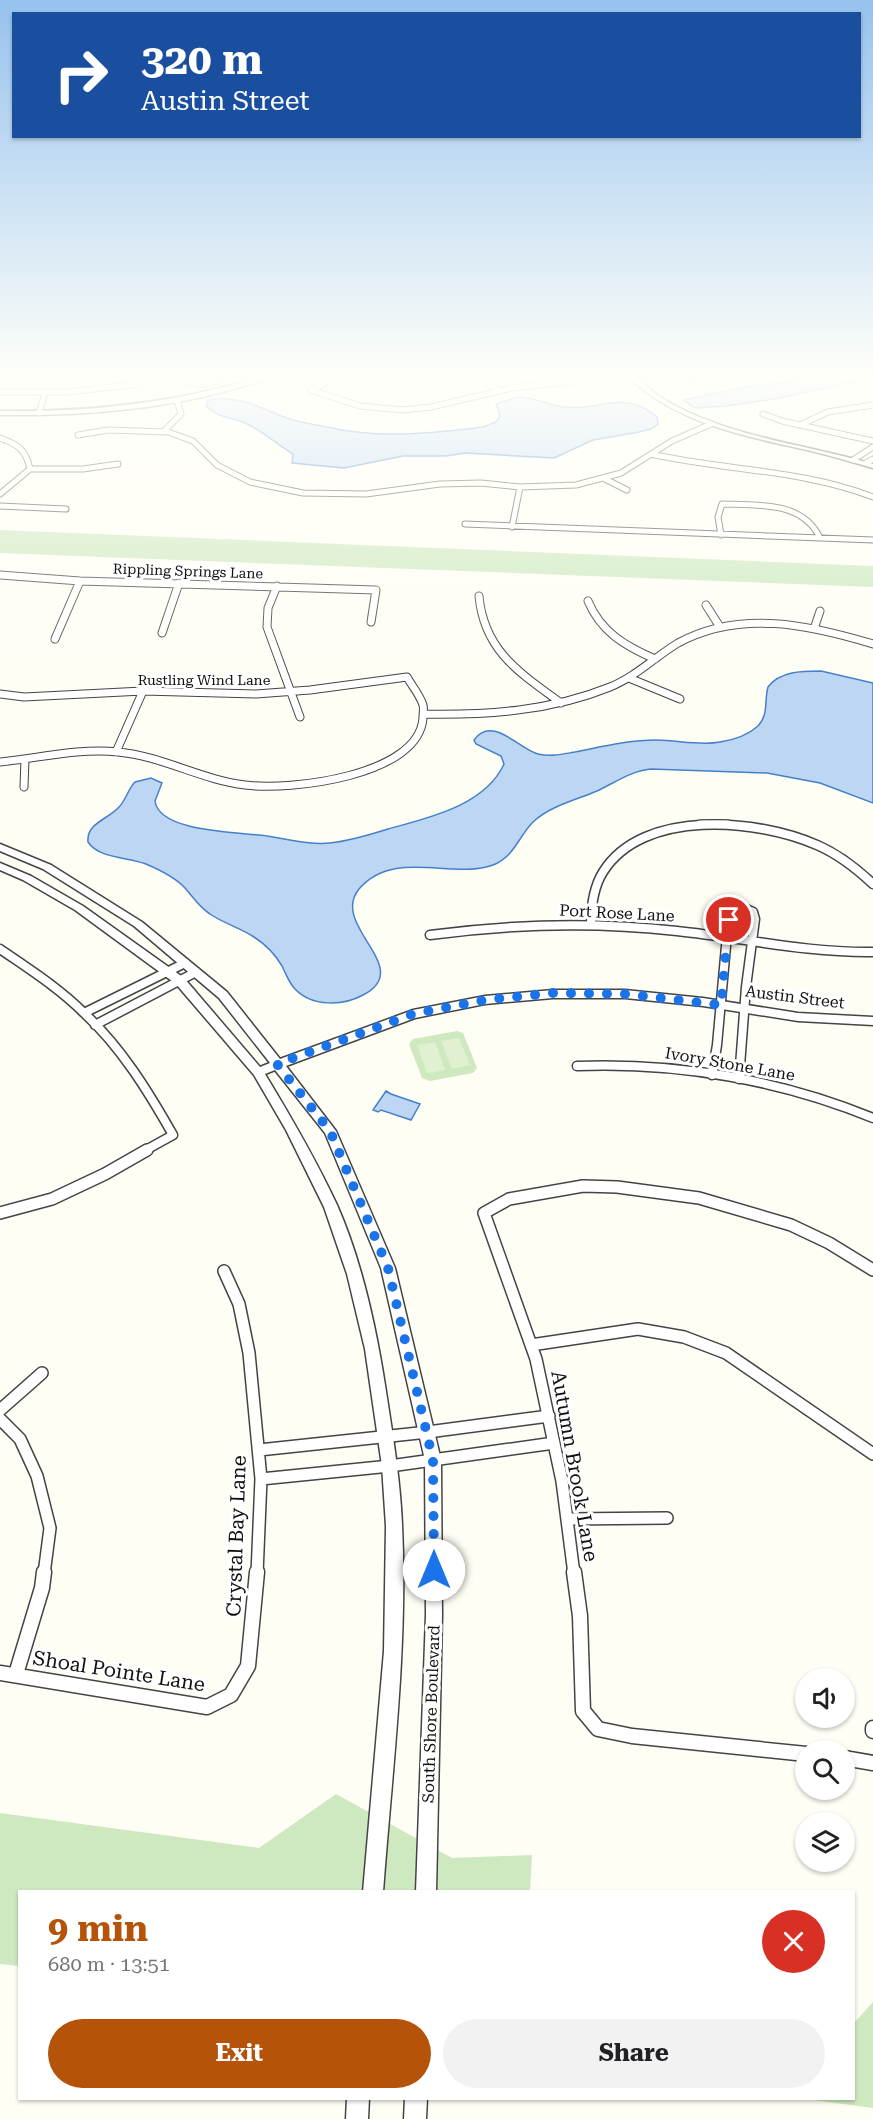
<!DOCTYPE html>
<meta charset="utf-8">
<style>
body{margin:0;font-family:"Roboto Serif",serif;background:#f2f2f2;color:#202124;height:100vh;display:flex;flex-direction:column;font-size:22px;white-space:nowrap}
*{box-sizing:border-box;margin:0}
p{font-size:20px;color:#757577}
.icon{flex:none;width:33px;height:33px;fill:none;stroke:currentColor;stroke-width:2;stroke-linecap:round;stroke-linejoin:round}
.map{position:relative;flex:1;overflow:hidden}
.panel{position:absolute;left:18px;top:1890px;width:837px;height:210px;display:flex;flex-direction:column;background:#fff;border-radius:0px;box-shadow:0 2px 4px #0004}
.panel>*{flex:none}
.hud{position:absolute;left:12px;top:12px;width:849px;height:126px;border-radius:0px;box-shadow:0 2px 4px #0004;background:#1a4fa0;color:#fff;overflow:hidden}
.controls{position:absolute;left:795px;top:1668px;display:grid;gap:12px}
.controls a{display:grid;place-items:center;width:60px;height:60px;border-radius:50%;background:#fff;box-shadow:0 2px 4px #0004;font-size:30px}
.pin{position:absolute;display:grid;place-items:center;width:51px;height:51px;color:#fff;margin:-26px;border:3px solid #fff;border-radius:50%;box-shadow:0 2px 6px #0007}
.me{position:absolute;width:66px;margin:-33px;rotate:0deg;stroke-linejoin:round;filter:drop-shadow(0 0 4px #0008)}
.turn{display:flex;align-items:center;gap:21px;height:126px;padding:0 30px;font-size:27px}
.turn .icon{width:78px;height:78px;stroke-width:2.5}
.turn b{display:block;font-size:42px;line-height:51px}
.round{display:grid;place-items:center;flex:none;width:63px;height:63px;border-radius:32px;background:#f2f2f2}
.overview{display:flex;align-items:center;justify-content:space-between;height:102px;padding:0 30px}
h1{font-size:36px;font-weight:700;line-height:45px;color:#b45309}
.action{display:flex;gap:12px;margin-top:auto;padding:12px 30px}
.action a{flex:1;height:69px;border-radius:36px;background:#b45309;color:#fff;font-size:24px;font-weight:700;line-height:69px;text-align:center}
.action a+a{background:#f2f2f2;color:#202124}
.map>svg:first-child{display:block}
.green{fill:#cee9bf}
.pitch{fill:#e1f0d1}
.water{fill:#bcd6f4;stroke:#4580c9;stroke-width:1.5}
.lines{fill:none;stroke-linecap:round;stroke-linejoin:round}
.stream{stroke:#4580c9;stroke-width:2}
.minor-far4-casing{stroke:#444;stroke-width:7}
.minor-far3-casing{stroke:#444;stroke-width:9}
.minor-far2-casing{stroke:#444;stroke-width:11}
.minor-far1-casing{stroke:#444;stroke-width:14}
.minor-casing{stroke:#444;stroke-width:17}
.tertiary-casing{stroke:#444;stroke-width:3}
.minor-far4{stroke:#fff;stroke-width:5}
.minor-far3{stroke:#fff;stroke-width:7}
.minor-far2{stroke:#fff;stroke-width:8}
.minor-far1{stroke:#fff;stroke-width:11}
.minor{stroke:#fff;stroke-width:14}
.tertiary{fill:#fff;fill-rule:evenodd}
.route{stroke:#1a73e8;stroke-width:10;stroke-dasharray:0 18}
.labels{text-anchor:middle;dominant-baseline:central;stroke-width:6;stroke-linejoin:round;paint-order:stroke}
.far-street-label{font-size:14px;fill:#111;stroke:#fff}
.street-label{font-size:16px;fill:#111;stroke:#fff}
.near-street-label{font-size:20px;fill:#111;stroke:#fff}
</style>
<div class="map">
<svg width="873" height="2119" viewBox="0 0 873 2119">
<rect width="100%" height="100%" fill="#fffef5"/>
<path class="green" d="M0 530 873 566V587L0 553Z
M457 1031 463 1033 477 1068 473 1073 430 1081 422 1078 409 1044 413 1039Z
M336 1794 452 1858 532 1855 530 1891 20 1892 19 1966 0 1964V1813L259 1848Z
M873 2002V2108L806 2099 854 2098V2023Z"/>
<path class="pitch" d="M459 1038 470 1065 452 1069 441 1041Z
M435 1042 445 1070 427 1073 417 1045Z"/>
<path class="water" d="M170 375H224L225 376C213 395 186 387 170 375Z
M846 375 858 381 775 399 726 406 695 408 683 400 750 386 798 381 816 376Z
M517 397C533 397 546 404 563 407 599 412 623 388 657 417L658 424 651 429 639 432 593 440 554 458 465 453 446 456H403L344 468 292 463 293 454C278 445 265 433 249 425 235 417 218 419 206 406L208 400C241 395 257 407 287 418 301 423 318 425 332 428 381 439 434 433 483 427L496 422 500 416 496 404Z
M821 671 873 683V803L820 783 767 773 651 769C631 771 616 782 597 791 576 800 550 806 533 822 519 836 514 857 493 865 452 880 394 848 359 889 329 926 416 968 363 995 343 1006 312 1007 295 989 289 983 286 974 282 966 275 954 265 944 254 937 240 928 223 923 210 914 199 907 193 897 185 888 175 877 160 870 146 864 129 857 99 859 88 842 86 823 109 819 119 807 126 800 128 789 135 782L151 778 162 783 155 801C159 833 242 832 267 836 288 839 308 845 330 843 350 841 369 835 388 829 427 818 485 806 504 764L501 756 476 744 474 740C492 714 520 750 538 754 551 757 563 754 575 752 601 747 629 740 656 740 678 740 699 746 720 742 733 740 748 735 758 726 769 714 764 701 768 687 780 671 802 671 821 671Z
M386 1091 391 1094 420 1104 411 1120 381 1110 378 1112 373 1110Z"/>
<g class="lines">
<path class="stream" d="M847 379 864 375"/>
<g class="minor-far4-casing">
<path id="minor-far4" d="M392 375 399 377
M484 375 488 382 499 391
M686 375 694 380
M311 390 360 406 403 410 431 407 512 388 570 382 573 380 570 375
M311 390 342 375
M0 392H68L137 384
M39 413 45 393
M763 414 782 421 873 441
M800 425 828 412 873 405
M163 432 181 414 177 400
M78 435 108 430 168 432 193 441 217 465 250 482 303 493 366 494 440 484 481 483 520 487 576 485 621 473 672 441 711 424
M0 438C18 444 26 450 30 469L0 494
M651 454C726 471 800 469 873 497
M853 460 873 447
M866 463 873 459
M30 469H83L118 464
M605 479 627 490
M0 506 66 509
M465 524 873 540
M512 527 520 487
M721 535 718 517 722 504C757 505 803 501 820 538"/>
</g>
<g class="minor-far3-casing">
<path id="minor-far3" d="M0 575 80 581 376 590 371 622
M277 586 268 608 267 627 300 717
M479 596C484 651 520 673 561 703
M588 601C601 632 625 646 655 659
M706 605 720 627
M815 626 820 611
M162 633 179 583
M55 639 80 581
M629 678 680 699
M0 694 24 697 143 691 256 694 310 690 407 677C412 686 420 695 423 705 424 708 423 714 423 718 419 776 290 791 245 785 202 780 162 756 118 752 79 748 39 758 0 762
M426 714C488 715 551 711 610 687 635 677 655 657 678 643 740 609 810 625 873 644
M116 752 143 691
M24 787 25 759
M700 824H728"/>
</g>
<g class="minor-far2-casing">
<path id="minor-far2" d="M591 925C591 906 593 888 603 872 643 808 758 819 817 845 838 854 856 868 873 884
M430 935C512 924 595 922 677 931 743 938 807 953 873 952
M0 949C29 969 59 988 84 1013 121 1047 148 1091 173 1135L144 1151
M84 1013 185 963
M95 1025 196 972
M577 1066C677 1062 781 1080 873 1118
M712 1075 717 1045 729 913 744 908 753 912 755 919 746 987 739 1079"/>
</g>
<g class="minor-far1-casing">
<path id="minor-far1" d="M0 1213 52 1199 105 1174 147 1150
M224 1271 239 1304 249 1353 261 1479 257 1574
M531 1345 638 1329 684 1337 726 1353 873 1454
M0 1410 42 1373
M0 1419 20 1439 37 1476 50 1528 44 1574
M259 1450 428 1432 549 1416
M261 1479 390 1466 554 1443
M567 1519 667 1518
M574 1574 562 1481 536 1359 484 1213 509 1199 583 1186 617 1187 699 1198 791 1225 829 1243 873 1270"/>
</g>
<g class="minor-casing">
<path id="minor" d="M574 1572 580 1616 583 1711 598 1729 632 1736 806 1754
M0 1673 207 1707 231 1695 248 1666 257 1572
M16 1674 42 1588 44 1572
M873 1728V1731
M844 1758 873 1763"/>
</g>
<g class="tertiary-casing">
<path id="tertiary" d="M266 375H275C260 383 240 387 223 392 150 411 75 416 0 415V411C91 412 179 403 266 375Z
M626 375C638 375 647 387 656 394 666 401 677 407 688 412 746 439 812 446 873 464V468C852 462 832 456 811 451 745 436 676 424 626 375Z
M0 844 51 865 142 922 227 992 280 1059 413 1010 485 996 553 990H625L703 998 798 1013 873 1017V1025L798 1021 703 1006 625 998H553L485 1004 415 1018 286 1066 336 1131 395 1268 441 1460 442 1615 436 1892H416L426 1615 425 1460 381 1268 325 1133 275 1070 265 1074C291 1117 316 1160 337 1205 361 1259 376 1327 385 1385 392 1431 400 1477 402 1524 408 1647 392 1770 383 1892H363L384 1651 386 1526 382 1466 365 1349 347 1274 324 1207 286 1130 254 1075 176 984 75 910 23 880 0 870V863L31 876 83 906 184 978 260 1067 270 1063 219 998 134 926 43 869 0 851Z
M347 2098H369L368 2119H346Z
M405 2098H427L426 2119H404Z"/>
</g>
<use href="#minor-far4" class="minor-far4"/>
<use href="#minor-far3" class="minor-far3"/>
<use href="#minor-far2" class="minor-far2"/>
<use href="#minor-far1" class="minor-far1"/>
<use href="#minor" class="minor"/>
<use href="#tertiary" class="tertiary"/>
</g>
<linearGradient id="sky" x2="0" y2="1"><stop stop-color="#96c2ed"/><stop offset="0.56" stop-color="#fffffa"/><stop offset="1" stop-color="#fffffa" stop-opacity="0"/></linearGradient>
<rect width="873" height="672" fill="url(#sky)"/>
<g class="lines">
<path class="route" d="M434 1570 433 1460 388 1268 330 1131 277 1064 413 1014 485 1000 553 993 625 994 721 1005 729 920"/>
</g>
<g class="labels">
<g class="far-street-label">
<text transform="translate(188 571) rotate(2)">Rippling Springs Lane</text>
<text x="204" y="680">Rustling Wind Lane</text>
</g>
<g class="street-label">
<text transform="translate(617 913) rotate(3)">Port Rose Lane</text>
<text transform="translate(795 997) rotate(7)">Austin Street</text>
<text transform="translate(730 1064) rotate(10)">Ivory Stone Lane</text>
<text transform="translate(431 1714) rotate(-88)">South Shore Boulevard</text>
</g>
<g class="near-street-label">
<text transform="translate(575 1466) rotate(80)">Autumn Brook Lane</text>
<text transform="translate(236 1536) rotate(-88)">Crystal Bay Lane</text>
<text transform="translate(119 1671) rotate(9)">Shoal Pointe Lane</text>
</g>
</g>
</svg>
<div class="controls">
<a><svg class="icon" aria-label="sound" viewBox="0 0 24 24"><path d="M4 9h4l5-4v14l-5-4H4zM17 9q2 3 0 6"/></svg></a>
<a><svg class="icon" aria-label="search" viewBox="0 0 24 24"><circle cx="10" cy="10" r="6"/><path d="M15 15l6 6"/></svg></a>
<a><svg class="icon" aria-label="layers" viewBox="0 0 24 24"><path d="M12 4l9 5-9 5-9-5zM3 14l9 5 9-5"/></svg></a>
</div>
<div class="pin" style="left:729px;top:920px;background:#d93025"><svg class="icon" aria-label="arrive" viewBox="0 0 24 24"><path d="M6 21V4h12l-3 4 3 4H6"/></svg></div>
<svg class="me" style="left:434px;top:1570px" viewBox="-20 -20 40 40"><circle r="19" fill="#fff"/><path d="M0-13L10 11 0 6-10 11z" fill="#1a73e8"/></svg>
<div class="hud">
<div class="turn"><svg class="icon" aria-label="right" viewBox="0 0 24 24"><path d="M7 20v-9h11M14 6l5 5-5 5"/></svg><div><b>320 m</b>Austin Street</div></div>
</div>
<section class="panel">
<div class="overview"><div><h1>9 min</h1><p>680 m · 13:51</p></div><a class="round" style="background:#d93025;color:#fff"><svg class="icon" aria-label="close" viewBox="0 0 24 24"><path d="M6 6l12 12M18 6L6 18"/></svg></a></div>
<div class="action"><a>Exit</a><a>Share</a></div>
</section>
</div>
